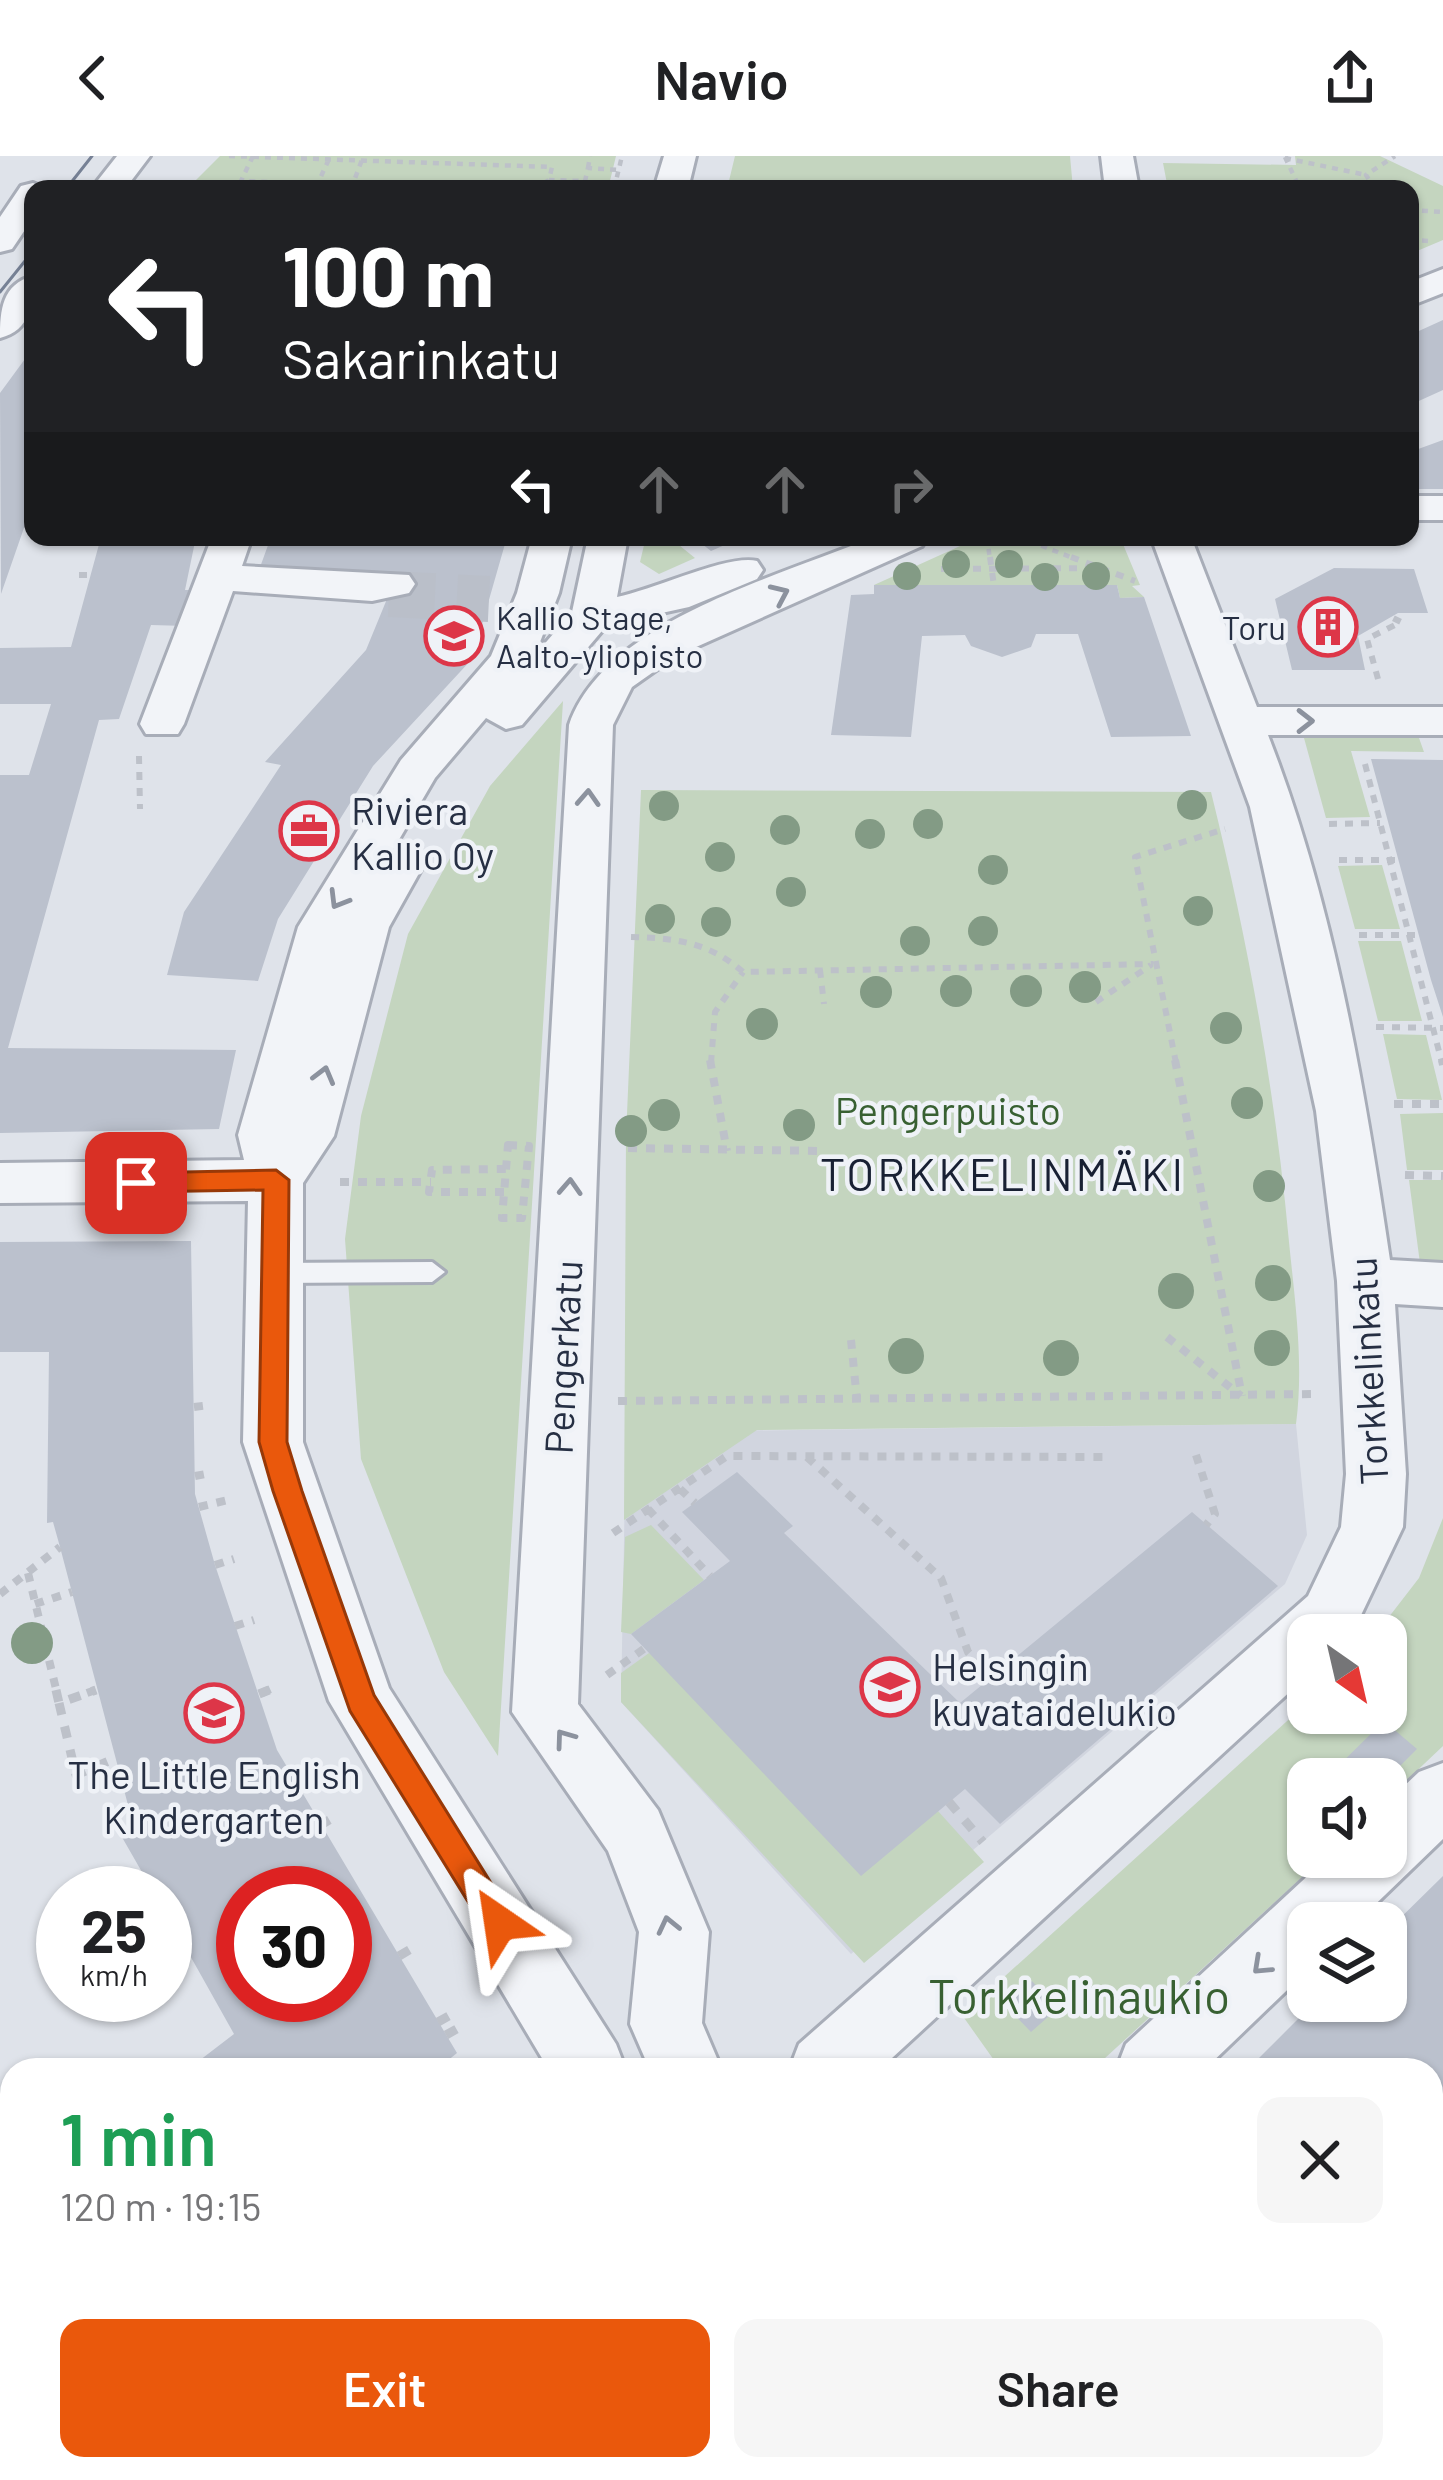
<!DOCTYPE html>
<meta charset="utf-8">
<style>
body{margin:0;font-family:Barlow,sans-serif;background:#f6f6f6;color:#202124;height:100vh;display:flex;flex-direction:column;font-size:45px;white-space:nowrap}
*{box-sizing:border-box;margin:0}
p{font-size:39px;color:#757577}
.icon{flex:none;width:66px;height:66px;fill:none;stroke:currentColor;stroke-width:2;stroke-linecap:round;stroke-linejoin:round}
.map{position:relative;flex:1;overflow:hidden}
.panel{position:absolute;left:0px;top:1902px;width:1443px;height:423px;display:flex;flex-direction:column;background:#fff;border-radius:36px 36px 0 0;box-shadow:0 3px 9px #0004}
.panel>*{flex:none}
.hud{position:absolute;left:24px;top:24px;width:1395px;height:366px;border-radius:24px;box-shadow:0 3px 9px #0004;background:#202124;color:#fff;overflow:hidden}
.needle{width:78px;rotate:146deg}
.buttons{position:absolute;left:1287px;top:1458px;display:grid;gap:24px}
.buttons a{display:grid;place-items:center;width:120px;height:120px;border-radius:24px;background:#fff;box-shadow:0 3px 9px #0004;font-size:60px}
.speed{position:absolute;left:36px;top:1710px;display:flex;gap:24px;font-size:60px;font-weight:700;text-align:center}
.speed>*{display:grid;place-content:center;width:156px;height:156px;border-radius:50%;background:#fff;box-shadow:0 3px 9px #0004;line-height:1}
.speed small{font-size:30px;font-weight:400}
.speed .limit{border:18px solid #d22;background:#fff;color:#111}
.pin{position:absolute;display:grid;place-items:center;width:102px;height:102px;color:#fff;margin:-51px;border-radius:24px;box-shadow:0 6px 18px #0006}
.me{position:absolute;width:132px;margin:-66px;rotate:328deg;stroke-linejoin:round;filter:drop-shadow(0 0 9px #0008)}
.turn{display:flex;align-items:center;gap:42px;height:252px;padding:0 60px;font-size:54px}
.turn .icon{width:156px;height:156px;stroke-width:2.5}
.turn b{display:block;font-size:84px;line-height:102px}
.lanes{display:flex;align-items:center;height:114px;padding:0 60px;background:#0003;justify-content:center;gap:60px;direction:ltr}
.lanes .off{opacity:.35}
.round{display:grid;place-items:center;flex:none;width:126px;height:126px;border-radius:24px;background:#f6f6f6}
.headline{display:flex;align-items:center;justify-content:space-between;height:204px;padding:0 60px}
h1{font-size:72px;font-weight:600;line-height:90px;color:#1e9e55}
.cta{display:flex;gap:24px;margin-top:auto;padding:24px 60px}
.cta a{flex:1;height:138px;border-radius:24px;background:#ea580c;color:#fff;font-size:48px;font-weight:600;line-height:138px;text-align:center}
.cta a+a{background:#f6f6f6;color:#202124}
header{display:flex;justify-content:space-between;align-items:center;height:156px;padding:0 60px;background:#fff;font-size:54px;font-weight:600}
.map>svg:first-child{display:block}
.built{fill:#d1d5df}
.green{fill:#c4d5bf}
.building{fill:#bbc1cd;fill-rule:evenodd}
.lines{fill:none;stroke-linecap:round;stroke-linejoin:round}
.street-tunnel{stroke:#babfc9;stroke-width:46;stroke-dasharray:46 22;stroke-linecap:butt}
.lane-casing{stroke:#a8adb8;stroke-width:6}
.street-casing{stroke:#a8adb8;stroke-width:6}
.path-far3{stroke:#bdc1c9;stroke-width:4.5;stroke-dasharray:6 6;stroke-linecap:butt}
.path-far2{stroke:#bdc1c9;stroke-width:6;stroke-dasharray:8 8;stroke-linecap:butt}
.path-far1{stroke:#bdc1c9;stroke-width:8;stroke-dasharray:9 9;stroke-linecap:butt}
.path{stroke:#bdc1c9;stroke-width:9;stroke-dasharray:12 12;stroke-linecap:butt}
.lane{fill:#f2f4f8;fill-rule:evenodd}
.street{fill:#f2f4f8;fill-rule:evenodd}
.tram{stroke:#768195;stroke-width:3}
.tree{fill:#839b85}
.oneway{stroke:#8c929e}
.route{fill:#ea580c;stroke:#983908;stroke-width:3}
.labels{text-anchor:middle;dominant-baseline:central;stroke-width:9;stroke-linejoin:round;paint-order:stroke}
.far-poi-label{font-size:33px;fill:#262f43;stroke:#eff2f7;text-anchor:start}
.poi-label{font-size:39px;fill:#262f43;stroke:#eff2f7;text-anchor:start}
.park-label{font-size:39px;fill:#386032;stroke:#eff2f7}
.street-label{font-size:39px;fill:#262f43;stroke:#eff2f7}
.quarter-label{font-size:45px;letter-spacing:3px;fill:#182033;stroke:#eff2f7}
.near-park-label{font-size:48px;fill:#386032;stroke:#eff2f7}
</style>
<header><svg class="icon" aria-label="back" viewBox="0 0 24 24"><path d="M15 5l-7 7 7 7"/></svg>Navio<svg class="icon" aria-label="share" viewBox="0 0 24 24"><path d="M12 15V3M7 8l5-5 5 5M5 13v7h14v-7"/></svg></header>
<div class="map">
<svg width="1443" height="2324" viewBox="0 0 1443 2324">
<rect width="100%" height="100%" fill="#dfe3ea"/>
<path class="built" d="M1296 1268 1307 1379 1285 1428 851 1798 621 1546 626 1276Z"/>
<path class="green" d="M220 0H616L608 33H187Z
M735 0H1070L1073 33H727Z
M1295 0H1380L1443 30V84L1410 98V33H1168L1163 7 1296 9Z
M646 381H669L695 402 659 418 640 406Z
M980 381H1120L1140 429 1132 430 1144 441 1120 442 1117 429H874Z
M563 545 498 1600 444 1516 361 1303 345 1083 361 960 408 778 490 630Z
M1304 582H1419L1424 596 1351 595 1370 661 1326 662Z
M641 634 1211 636C1248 785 1275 933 1289 1086 1295 1146 1304 1207 1296 1268L757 1274 624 1364 626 981Z
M1382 709 1400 773H1355L1338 710Z
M1358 785H1401L1422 865H1378Z
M1383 878 1426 879 1442 944 1397 943Z
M1443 957V1014H1407L1400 958Z
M1409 1024H1443V1115H1421Z
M1443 1362V1590L1386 1644V1623H1308V1701H1324L1092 1914H1001L962 1859 1308 1546V1557H1386V1479H1375L1419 1422Z
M651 1369 704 1424 631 1478 621 1476 625 1381Z
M649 1497 938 1655 984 1706 864 1807 621 1546V1517Z"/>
<path class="building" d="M1443 164V234L1410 249V179Z
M33 192V346L1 438 0 237Z
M1443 284V333H1410V296Z
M101 381H196L185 434H198L186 470 151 469 119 563 99 564 8 892 236 894 219 973 0 977V619H29L51 548H0V492L71 491Z
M271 381H507L472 503 373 610 278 763 258 825 167 819 184 756 281 609 265 606 366 494 396 421 259 414Z
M693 381H743L711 395Z
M1334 412 1414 413 1428 457H1398L1358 480 1365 514H1292L1275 443Z
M874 429H1117L1120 442 1144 441 1191 580 1111 581 1078 478H1036L1031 491 1002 501 971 490 965 479 922 480 911 581 831 579 851 439 874 438Z
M1371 603 1443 604V861L1431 824Z
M191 1085 195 1338 215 1409 277 1594 457 1897 436 1914H187L234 1878 165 1755V1737H154L119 1676 133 1668 60 1391 53 1366 47 1367 49 1196H0V1086ZM243 1737H345V1839H243Z
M737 1316 793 1370 784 1377 960 1547 1192 1356 1278 1430 1000 1668 965 1633 861 1720 631 1478 730 1405 682 1356Z
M1384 1565 1417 1593 1387 1623H1325Z
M1443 1720V1979L1431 1992V1914H1247L1316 1845H1386V1776Z
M1032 1825 1057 1853 1031 1876 1006 1850Z
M12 2051V2253L0 2263V2061Z
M276 2313H667L670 2324H264Z
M900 2313H1149L1138 2324H903Z"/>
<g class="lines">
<path class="street-tunnel" d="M389 438 489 443"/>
<g class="lane-casing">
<path id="lane" d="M432 1106 445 1116 432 1126 273 1127 260 1117 273 1107Z"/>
</g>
<g class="street-casing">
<path id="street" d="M117 0H150L125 33H91Z
M664 0H696L688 33H654Z
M1101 0H1133L1139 33H1105Z
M33 27 47 33H33V62L12 93 0 96V61L21 30Z
M1443 113V137L1410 150V126Z
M33 120C33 148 31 174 0 182 0 154 2 128 33 120Z
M1410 340H1443V364H1410Z
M212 381H252L242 410 409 419 415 428 409 437 372 445 233 435 184 568 178 578H146L140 568Z
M532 381H572L559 437 535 499 572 456 588 381H628L617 441C654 434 728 398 757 405L763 414 757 423 689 451 607 469 522 569 506 573 486 562 435 622 390 699 415 701 422 712 389 771 334 980 303 1027V1286L389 1532 616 1888 626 1914H549L329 1545 243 1286 248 1045 0 1047V1007L244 1004 238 979 298 771 401 604 491 500 517 437Z
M873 381H928L922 390 676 500 632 531 613 569 578 1548 658 1654 709 1776 702 1867 722 1914H650L630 1868 639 1776 608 1695 512 1556 569 569C604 465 779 421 873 381Z
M1151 381H1191L1257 551H1443V579H1268C1333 745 1364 928 1390 1104L1443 1107V1151L1395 1148 1406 1318 1403 1371 1352 1478 1308 1479V1519L879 1914H789L799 1888 1308 1440 1341 1371 1346 1318 1337 1125 1316 955 1250 651Z
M1443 1607V1683L1356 1767H1308V1814L1204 1914H1116L1126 1888 1328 1701H1386V1647L1419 1616Z
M1443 2264V2324H1385L1390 2313H1431V2269Z
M58 2313H147L143 2324H53Z
M747 2313H827L829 2324H747Z"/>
</g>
<path class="path-far3" d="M229 0 552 11 549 24 585 25 588 12 619 14
M253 0 241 25 318 28
M1285 1 1300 33
M1285 2 1366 19
M588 12 590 0
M1038 28H1077
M316 31 330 1
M351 33 363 1
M533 33 549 24
M614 33 622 0
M1375 33 1366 19 1395 0
M1410 54 1443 56
M1410 84 1430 85
M987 381 990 404
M1019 381 1078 404"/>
<path class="path-far2" d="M990 401 994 430
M1071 401 1135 425
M941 413 1101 412
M79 419H91
M1378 523 1367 483 1401 466 1391 461
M139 600 140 653
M1365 608 1442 907
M1329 668 1380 667
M1339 704H1398
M1359 779H1419
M631 781C675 782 709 786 743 816L1153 808
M820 814 824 848
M1096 846 1151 809
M1376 871 1443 872
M711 907 715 856 743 816
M1176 907 1135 701 1225 673"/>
<path class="path-far1" d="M710 904 727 995
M1175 904 1242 1240
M1442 904 1443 909
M1394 948H1443
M508 989 529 990 522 1062H502Z
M628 992 825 995
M1405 1019 1443 1020
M340 1026H431
M504 1036H429L432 1014 506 1013
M1167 1181 1241 1240
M851 1184 857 1244
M618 1245 1316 1238
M194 1251 210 1249
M1196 1299 1215 1358 1206 1369
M807 1301 941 1422 968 1496 991 1522
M195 1320 211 1317
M680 1333 695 1347
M199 1351 232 1343
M648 1353 710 1420
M613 1377 727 1300 1104 1301
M215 1409 234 1403
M28 1417 57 1537
M0 1438 60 1391
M35 1448 72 1436
M235 1470 254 1464
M607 1519 645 1492
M87 1537 98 1533
M262 1537 275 1531"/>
<path class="path" d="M56 1534 59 1547 96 1534
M259 1538 269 1534
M59 1547 76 1619 116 1602
M949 1646 983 1686
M319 1670 336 1660
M399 1800 416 1790
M438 1866 456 1856
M446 1879 464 1869
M9 2256 12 2260"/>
<use href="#lane" class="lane"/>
<use href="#street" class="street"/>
<path class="tram" d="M66 33 92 0
M0 136 33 95"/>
</g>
<g class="tree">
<circle cx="956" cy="408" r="14"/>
<circle cx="1009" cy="408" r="14"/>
<circle cx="907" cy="420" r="14"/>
<circle cx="1096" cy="420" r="14"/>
<circle cx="1045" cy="421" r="14"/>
<circle cx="1192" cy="649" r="15"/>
<circle cx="664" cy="650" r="15"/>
<circle cx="928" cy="668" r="15"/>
<circle cx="785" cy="674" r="15"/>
<circle cx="870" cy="678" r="15"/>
<circle cx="720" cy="701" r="15"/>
<circle cx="993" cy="714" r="15"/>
<circle cx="791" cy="736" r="15"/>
<circle cx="1198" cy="755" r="15"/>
<circle cx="660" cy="763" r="15"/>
<circle cx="716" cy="766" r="15"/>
<circle cx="983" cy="775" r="15"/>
<circle cx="915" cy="785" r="15"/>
<circle cx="1085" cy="831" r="16"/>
<circle cx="956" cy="835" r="16"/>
<circle cx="1026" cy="835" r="16"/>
<circle cx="876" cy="836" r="16"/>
<circle cx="762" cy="868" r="16"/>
<circle cx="1226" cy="872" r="16"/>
<circle cx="1247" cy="947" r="16"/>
<circle cx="664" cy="959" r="16"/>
<circle cx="799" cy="969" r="16"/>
<circle cx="631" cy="975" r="16"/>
<circle cx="1269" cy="1030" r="16"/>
<circle cx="1273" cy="1127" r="18"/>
<circle cx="1176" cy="1135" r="18"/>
<circle cx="1272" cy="1192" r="18"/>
<circle cx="906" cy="1200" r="18"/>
<circle cx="1061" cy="1202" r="18"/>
<circle cx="32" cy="1487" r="21"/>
</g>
<defs><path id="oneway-chevron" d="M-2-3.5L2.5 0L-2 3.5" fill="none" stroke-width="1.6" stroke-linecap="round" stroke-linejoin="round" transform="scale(3)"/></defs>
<g class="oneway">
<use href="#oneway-chevron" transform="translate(780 438) rotate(-24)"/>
<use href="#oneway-chevron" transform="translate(1305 565)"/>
<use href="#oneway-chevron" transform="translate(588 642) rotate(-87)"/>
<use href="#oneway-chevron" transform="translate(338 744) rotate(121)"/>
<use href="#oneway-chevron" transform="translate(324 919) rotate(-75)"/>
<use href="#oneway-chevron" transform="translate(570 1031) rotate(-87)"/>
<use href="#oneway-chevron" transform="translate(564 1582) rotate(-126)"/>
<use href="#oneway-chevron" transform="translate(668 1769) rotate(-103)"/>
<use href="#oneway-chevron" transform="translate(1261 1810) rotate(137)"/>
</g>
<path class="route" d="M276 1014 289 1024 287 1286 302 1335 374 1539 516 1767 511 1778 500 1783 488 1778 350 1555 273 1335 259 1286 263 1034 136 1036 124 1027 136 1017Z"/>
<defs>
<g id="building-ring" transform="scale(3)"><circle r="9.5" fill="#eff2f7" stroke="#dd3648" stroke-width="1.5"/><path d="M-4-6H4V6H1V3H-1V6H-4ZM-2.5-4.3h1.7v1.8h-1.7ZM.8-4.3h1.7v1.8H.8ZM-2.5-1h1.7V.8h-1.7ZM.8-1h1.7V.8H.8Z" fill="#dd3648"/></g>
<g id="university-ring" transform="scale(3)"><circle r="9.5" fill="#eff2f7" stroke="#dd3648" stroke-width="1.5"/><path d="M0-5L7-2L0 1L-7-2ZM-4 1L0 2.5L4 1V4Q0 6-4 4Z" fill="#dd3648"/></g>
<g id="office-ring" transform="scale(3)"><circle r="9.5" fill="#eff2f7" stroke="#dd3648" stroke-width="1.5"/><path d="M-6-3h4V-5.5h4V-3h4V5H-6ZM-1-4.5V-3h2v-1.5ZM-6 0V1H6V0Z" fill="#dd3648"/></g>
<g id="school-ring" transform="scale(3)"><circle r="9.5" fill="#eff2f7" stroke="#dd3648" stroke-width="1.5"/><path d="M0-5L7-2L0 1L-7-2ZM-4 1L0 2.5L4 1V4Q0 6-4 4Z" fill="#dd3648"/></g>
</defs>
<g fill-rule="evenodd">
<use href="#building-ring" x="1328" y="471"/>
<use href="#university-ring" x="454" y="480"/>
<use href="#office-ring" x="309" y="675"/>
<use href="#school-ring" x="890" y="1531"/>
<use href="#school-ring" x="214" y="1557"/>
</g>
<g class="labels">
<g class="far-poi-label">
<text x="496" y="461">Kallio Stage,<tspan x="496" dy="38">Aalto-yliopisto</tspan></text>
<text x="1286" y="471" text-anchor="end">Toru</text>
</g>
<g class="poi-label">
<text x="351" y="653">Riviera<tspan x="351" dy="45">Kallio Oy</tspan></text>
<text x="932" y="1509">Helsingin<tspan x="932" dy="45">kuvataidelukio</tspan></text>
<text x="214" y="1617" text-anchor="middle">The Little English<tspan x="214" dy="45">Kindergarten</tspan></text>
</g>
<g class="park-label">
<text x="948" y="953">Pengerpuisto</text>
</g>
<g class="street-label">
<text transform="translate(562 1201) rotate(-87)">Pengerkatu</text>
<text transform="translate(1367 1215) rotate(-93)">Torkkelinkatu</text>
</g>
<g class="quarter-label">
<text x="1003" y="1017">TORKKELINMÄKI</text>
</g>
<g class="near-park-label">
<text x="1079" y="1839">Torkkelinaukio</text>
</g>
</g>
</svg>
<div class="buttons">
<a><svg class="needle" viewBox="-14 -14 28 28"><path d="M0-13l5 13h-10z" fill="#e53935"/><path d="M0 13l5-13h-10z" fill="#757577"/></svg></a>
<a><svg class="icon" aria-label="sound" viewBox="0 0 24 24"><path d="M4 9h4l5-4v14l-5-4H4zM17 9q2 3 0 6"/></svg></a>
<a><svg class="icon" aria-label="layers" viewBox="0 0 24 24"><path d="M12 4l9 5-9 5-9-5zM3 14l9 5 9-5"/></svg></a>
</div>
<div class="speed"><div>25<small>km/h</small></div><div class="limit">30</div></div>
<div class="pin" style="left:136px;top:1027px;background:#d93025"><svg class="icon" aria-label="arrive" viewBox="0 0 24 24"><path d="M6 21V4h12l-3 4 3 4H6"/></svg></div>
<svg class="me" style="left:500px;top:1767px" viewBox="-20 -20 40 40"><path d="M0-17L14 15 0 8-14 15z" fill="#ea580c" stroke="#fff" stroke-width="4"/></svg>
<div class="hud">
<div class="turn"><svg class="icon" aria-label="left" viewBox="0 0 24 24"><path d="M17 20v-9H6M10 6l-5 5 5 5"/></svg><div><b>100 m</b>Sakarinkatu</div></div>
<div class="lanes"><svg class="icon" aria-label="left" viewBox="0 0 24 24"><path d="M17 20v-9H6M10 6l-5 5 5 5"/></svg><svg class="icon off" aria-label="ahead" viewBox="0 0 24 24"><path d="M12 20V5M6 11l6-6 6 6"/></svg><svg class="icon off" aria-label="ahead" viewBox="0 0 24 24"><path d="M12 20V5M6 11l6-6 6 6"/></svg><svg class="icon off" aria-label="right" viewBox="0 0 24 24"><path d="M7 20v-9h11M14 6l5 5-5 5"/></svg></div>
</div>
<section class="panel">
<div class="headline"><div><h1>1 min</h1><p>120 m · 19:15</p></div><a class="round"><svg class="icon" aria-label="close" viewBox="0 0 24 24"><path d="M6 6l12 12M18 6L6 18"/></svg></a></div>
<div class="cta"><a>Exit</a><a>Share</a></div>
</section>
</div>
